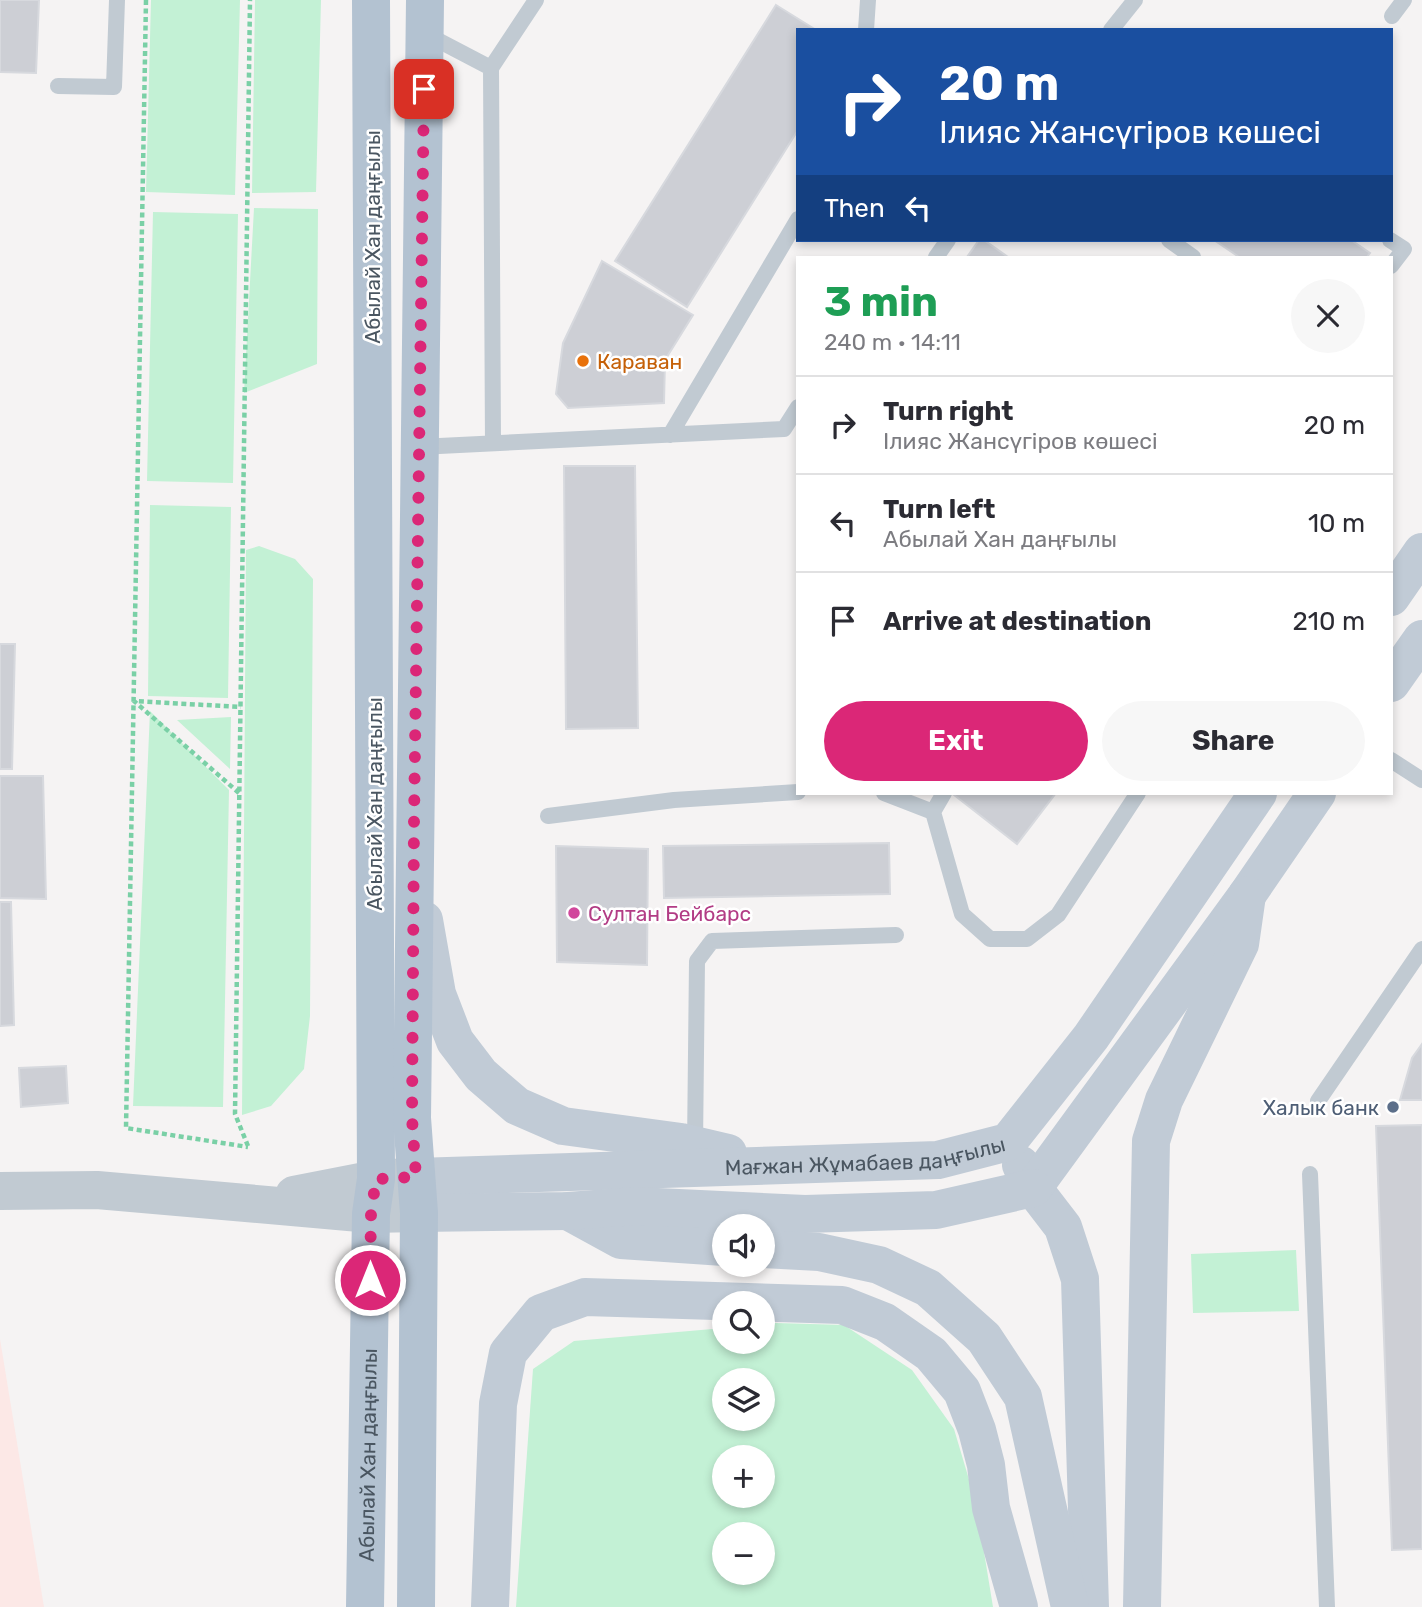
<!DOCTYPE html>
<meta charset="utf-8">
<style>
body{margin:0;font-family:Rubik,sans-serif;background:#f7f7f7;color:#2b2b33;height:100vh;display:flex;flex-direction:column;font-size:26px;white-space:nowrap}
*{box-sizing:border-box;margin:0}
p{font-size:23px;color:#7c7c81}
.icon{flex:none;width:38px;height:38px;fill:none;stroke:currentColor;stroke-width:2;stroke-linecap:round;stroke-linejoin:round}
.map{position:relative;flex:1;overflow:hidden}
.side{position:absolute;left:796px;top:256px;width:597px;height:539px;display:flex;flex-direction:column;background:#fff;border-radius:0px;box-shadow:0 4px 10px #0003}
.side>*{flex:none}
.guide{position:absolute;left:796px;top:28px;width:597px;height:214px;border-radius:0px;box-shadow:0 4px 10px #0003;background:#1a4fa0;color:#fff;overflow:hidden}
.tools{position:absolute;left:712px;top:1214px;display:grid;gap:14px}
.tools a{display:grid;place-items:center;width:63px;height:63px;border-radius:50%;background:#fff;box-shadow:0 4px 10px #0003;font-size:35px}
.pin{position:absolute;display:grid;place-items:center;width:60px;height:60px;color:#fff;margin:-30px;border-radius:14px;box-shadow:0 4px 10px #0006}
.me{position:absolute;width:77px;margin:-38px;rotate:0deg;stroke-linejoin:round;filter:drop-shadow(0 0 5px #0008)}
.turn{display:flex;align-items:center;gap:24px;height:147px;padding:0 28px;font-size:32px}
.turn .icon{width:91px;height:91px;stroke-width:2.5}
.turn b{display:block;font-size:49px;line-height:60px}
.then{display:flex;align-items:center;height:66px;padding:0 28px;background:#0003;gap:14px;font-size:26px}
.round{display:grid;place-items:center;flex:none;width:74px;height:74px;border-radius:37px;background:#f7f7f7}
.head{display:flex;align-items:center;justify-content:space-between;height:119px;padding:0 28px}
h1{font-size:42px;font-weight:700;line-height:52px;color:#1e9e55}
.cta{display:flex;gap:14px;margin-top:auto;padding:14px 28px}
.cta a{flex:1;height:80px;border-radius:42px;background:#db2777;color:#fff;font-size:28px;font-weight:700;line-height:80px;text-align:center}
.cta a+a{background:#f7f7f7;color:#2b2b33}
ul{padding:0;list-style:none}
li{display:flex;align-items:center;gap:21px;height:98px;padding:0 28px;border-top:2px solid #e1e1e2}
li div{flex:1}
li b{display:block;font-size:26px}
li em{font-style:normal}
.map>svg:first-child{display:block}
.medical{fill:#fce8e6}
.green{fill:#c3f1d5;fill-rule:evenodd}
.building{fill:#cdcfd5;stroke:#d7d9de;stroke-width:2}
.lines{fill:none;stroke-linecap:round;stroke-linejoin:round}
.path{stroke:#7ad0a6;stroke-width:4.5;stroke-dasharray:5 3.5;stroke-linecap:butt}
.service{stroke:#c1cad2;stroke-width:16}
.tertiary{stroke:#c1cad2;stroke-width:38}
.secondary{stroke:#c1cbd6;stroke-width:38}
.primary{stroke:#b3c2d1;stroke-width:38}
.route{stroke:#db2777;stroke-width:12;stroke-dasharray:0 21.6}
.food-dot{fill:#e8710a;stroke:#fff;stroke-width:2.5}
.hotel-dot{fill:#d1479c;stroke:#fff;stroke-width:2.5}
.service-dot{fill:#5c6f8a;stroke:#fff;stroke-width:2.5}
.labels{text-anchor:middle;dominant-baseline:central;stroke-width:5;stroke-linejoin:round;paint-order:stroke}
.street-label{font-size:21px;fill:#4a5661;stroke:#fff}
.food-label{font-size:21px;fill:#c56008;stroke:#fff;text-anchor:start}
.hotel-label{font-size:21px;fill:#b23c85;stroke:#fff;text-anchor:start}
.service-label{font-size:21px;fill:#4e5e75;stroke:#fff;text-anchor:end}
</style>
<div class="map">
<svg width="1422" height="1607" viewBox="0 0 1422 1607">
<rect width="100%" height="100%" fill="#f5f3f3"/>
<path class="medical" d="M0 1339 44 1607H0Z"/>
<path class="green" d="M151 0H240L235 195 146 192Z
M255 0H321L316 192 252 193Z
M254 208 318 209 317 364 244 393Z
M153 212 238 214 233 483 147 481Z
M150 505 231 507 228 698 148 696Z
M259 546 295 559 313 579 310 1016 304 1069 271 1106 242 1115 246 550Z
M150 711 229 790 223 1107 133 1106Z
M231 717 230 769 177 720Z
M1296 1250 1299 1311 1193 1313 1191 1254Z
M776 1323 844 1325 912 1370 954 1429 976 1503 993 1607H516L533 1369 574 1341 724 1328V1342H763V1324ZM724 1381H763V1419H724ZM724 1458H763V1496H724ZM724 1535H763V1573H724Z"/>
<path class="building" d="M0 0H39L36 73 0 72Z
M776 5 816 30H798V130L687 307 615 261Z
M979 240H984L1008 257H967Z
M1214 240H1351L1370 253 1367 257H1239Z
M602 261 693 315 665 360 664 403 568 408 556 394 563 343Z
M564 466H635L638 728 566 729Z
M0 644H15L12 769H0Z
M0 776H43L46 899 0 898Z
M956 793H1056L1017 844 954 795Z
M889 843 890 894 664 898 663 846Z
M556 846 648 849 647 965 557 962Z
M0 902H11L14 1025 0 1026Z
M1422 1044V1100H1400L1412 1058Z
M66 1066 68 1103 21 1107 19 1068Z
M1422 1125V1549L1392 1550 1376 1126Z"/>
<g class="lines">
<path class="path" d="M146 0 126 1128 248 1147
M239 793 134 701 241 707
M248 1146 235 1114 250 0"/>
<path class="service" d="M1392 16 1404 0
M866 30 868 0
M1111 30 1135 0
M426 34 491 68 493 443
M491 68 536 0
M58 86 114 87 117 0
M1169 240 1193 257
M1390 240 1404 249 1391 266
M936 257 948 240
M670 435 798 219
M419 447 784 429 798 407
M1391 760 1422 780
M884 793 933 812
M944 793 933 812 962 914 990 939H1027L1058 915 1138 793
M548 816 674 800 798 792
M1318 1101 1422 949
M695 1146 697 961 712 941 896 935
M1310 1174 1327 1607"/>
<path class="tertiary" d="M0 1191 97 1190 371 1214 419 1213
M294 1195 376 1179 407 1177"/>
<g class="secondary">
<path d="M1391 597 1422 552"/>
<path d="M1391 683 1422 639"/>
<path d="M424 920 437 994 455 1041 481 1075 517 1106 563 1126 681 1142 728 1153"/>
<path d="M1021 1165 1033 1188 1063 1227 1080 1279 1090 1607"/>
<path id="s1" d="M416 1177 938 1160 1008 1142 1091 1037 1258 793"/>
<path d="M1033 1188 1247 895 1317 793"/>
<path d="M568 1211 621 1240 724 1247"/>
<path d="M419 1213 568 1211 636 1206 805 1214 936 1210 1033 1188"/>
<path d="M763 1249 819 1252 879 1265 928 1288 984 1338 1023 1397 1070 1607"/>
<path d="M490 1607 498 1404 508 1353 541 1313 585 1297 842 1305 885 1322 931 1354 962 1391 977 1430 986 1465 991 1508 1019 1607"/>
<path d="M1142 1607 1151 1141 1164 1100 1240 944 1247 895"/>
</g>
<g class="primary">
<path id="s2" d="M365 1607 371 1214 376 1179 371 0"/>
<path d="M416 1607 419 1213 412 1118 425 0"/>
</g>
</g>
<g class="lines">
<path class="route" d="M370 1280 371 1214 376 1179 416 1177 412 1118 414 822 424 89"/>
</g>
<circle class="food-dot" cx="583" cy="361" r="7"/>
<circle class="hotel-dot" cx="574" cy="913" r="7"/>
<circle class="service-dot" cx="1393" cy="1107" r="7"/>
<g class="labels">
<g class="street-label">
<text transform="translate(372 237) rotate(-90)">Абылай Хан даңғылы</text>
<text transform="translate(374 804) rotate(-90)">Абылай Хан даңғылы</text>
<text stroke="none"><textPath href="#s1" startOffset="450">Мағжан Жұмабаев даңғылы</textPath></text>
<text stroke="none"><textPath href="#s2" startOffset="152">Абылай Хан даңғылы</textPath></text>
</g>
<g class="food-label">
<text x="597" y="361">Караван</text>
</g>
<g class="hotel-label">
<text x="588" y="913">Султан Бейбарс</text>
</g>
<g class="service-label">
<text x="1379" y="1107">Халык банк</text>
</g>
</g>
</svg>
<div class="tools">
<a><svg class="icon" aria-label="sound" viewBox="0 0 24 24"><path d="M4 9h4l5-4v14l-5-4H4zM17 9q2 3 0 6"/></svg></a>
<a><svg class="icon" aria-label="search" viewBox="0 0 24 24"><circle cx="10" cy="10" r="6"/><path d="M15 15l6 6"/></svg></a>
<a><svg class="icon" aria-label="layers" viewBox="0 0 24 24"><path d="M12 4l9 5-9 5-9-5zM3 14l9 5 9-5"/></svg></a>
<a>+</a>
<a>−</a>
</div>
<div class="pin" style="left:424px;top:89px;background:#d93025"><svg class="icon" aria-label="arrive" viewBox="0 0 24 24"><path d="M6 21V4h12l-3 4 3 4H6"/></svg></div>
<svg class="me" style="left:370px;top:1280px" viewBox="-20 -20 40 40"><circle r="17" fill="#db2777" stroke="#fff" stroke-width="3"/><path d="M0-11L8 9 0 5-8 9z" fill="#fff"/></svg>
<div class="guide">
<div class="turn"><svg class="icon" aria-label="right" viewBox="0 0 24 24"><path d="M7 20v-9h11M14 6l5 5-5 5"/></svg><div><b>20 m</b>Ілияс Жансүгіров көшесі</div></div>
<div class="then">Then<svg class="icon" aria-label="left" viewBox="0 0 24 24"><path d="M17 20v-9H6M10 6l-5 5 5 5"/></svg></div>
</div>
<section class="side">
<div class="head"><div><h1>3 min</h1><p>240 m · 14:11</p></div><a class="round"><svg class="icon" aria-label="close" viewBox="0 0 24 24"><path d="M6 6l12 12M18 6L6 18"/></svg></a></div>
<ul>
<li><svg class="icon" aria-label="right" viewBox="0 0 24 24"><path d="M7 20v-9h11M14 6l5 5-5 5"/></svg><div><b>Turn right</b><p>Ілияс Жансүгіров көшесі</p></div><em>20 m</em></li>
<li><svg class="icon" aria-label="left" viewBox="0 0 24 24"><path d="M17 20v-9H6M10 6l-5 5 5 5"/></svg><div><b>Turn left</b><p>Абылай Хан даңғылы</p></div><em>10 m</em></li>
<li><svg class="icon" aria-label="arrive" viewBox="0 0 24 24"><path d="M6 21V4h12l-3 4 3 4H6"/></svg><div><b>Arrive at destination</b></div><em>210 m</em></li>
</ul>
<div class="cta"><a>Exit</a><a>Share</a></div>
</section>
</div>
